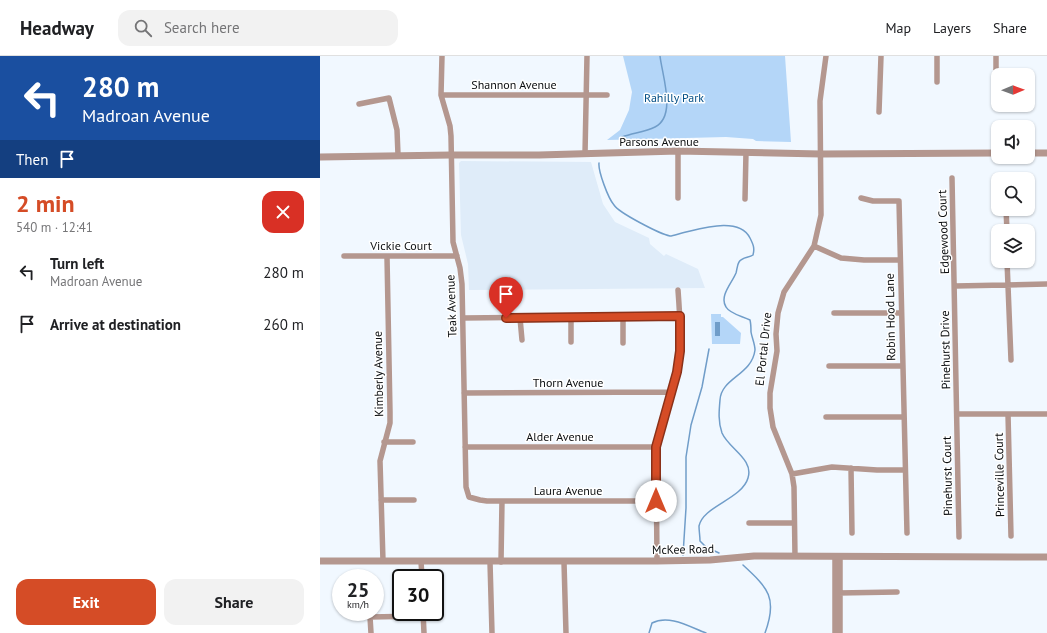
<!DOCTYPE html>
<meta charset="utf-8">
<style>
body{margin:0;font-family:"PT Sans",sans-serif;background:#f2f2f2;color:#202124;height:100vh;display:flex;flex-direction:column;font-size:15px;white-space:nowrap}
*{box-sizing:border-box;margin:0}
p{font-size:13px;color:#757577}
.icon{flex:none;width:22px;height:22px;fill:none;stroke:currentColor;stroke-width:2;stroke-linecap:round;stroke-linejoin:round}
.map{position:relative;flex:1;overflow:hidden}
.details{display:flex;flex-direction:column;background:#fff;width:320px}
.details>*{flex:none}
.hud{background:#1a4fa0;color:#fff;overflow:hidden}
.needle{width:26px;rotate:89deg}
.buttons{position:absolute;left:671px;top:12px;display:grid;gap:8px}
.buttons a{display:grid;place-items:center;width:44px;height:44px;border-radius:8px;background:#fff;box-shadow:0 1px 3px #0004;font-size:20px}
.speed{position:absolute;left:12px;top:513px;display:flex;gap:8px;font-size:20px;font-weight:700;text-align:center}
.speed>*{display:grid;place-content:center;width:52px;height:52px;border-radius:50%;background:#fff;box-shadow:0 1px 3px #0004;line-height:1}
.speed small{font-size:10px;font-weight:400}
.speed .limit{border:2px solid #111;border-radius:6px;background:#fff;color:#111}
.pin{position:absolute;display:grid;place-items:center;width:34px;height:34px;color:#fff;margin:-41px -17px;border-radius:50% 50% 50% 0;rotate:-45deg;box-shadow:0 0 4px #0007}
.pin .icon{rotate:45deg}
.me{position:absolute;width:44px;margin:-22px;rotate:0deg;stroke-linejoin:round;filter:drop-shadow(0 0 3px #0008)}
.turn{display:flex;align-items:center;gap:14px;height:84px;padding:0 16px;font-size:18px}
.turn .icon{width:52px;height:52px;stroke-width:2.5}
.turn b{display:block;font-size:28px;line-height:34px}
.then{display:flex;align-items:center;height:38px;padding:0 16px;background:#0003;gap:8px;font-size:15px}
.round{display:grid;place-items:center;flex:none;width:42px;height:42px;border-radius:12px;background:#f2f2f2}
.overview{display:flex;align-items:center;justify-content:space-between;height:68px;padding:0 16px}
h1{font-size:24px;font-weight:800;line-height:30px;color:#d54c26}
.primary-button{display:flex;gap:8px;margin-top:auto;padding:8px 16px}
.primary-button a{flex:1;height:46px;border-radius:12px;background:#d54c26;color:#fff;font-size:16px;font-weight:800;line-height:46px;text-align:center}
.primary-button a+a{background:#f2f2f2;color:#202124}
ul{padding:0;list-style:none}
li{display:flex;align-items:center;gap:12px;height:52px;padding:0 16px}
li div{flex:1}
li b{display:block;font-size:15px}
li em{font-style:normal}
header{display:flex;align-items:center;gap:24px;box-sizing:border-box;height:56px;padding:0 20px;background:#fff;border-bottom:1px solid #e0e0e0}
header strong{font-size:19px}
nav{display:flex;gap:22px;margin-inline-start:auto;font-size:14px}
.search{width:280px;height:36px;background:#f2f2f2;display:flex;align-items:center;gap:10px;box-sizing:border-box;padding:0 14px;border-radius:12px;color:#757577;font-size:15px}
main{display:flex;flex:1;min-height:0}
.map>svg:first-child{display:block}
.built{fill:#dfecf9}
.green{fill:#b4d6f8}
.water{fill:#709dc9}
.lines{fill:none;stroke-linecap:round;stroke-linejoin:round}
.stream{stroke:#709dc9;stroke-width:1.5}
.minor{stroke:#b4978f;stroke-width:5.5}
.tertiary{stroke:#b4978f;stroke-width:7}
.route-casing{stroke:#8a3119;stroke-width:10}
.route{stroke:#d54c26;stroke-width:7}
.labels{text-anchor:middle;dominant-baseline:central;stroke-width:3;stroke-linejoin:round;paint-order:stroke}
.street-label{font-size:12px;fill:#0b0e10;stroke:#fff}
.park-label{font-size:12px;fill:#034e85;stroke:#fff}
</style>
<header>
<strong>Headway</strong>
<div class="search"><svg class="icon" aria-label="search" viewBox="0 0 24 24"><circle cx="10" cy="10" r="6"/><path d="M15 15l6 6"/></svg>Search here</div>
<nav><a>Map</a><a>Layers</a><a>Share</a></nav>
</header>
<main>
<section class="details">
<div class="hud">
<div class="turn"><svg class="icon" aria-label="left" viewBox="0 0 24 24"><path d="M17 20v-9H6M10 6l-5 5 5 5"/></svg><div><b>280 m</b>Madroan Avenue</div></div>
<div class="then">Then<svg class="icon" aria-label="arrive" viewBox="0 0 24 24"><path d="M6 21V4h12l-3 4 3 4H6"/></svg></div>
</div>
<div class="overview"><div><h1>2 min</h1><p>540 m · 12:41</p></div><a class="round" style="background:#d93025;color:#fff"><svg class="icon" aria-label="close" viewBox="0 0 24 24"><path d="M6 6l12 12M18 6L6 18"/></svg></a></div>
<ul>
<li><svg class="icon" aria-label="left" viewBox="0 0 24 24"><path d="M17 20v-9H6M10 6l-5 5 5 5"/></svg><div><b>Turn left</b><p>Madroan Avenue</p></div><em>280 m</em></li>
<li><svg class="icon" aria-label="arrive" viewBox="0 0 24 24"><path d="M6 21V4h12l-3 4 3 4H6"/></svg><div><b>Arrive at destination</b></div><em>260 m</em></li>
</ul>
<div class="primary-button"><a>Exit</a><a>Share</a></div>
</section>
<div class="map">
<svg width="727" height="577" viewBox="0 0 727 577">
<rect width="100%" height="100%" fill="#f1f8ff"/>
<path class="built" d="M141 105 271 106 283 148 295 166 329 182 330 188 344 200 346 198 378 213 385 232 149 234 148 208 141 179 139 107Z"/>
<path class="green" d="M303 0H465L471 86 436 85 433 83 406 81 287 84 300 74 309 54 312 36Z
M391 258H401V261H403L421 277 420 288H392Z"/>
<path class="water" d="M395 266H400V280H395Z"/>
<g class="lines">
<path class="stream" d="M302 81C313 77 325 76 335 71 357 60 342 19 340 0
M279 107C278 115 288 142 294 149 299 157 340 178 350 180 353 180 358 178 362 177 380 173 419 160 430 182 433 188 435 192 433 199 429 202 422 201 419 206 417 209 417 214 416 217 412 227 399 240 406 251 410 258 422 260 430 264 431 268 431 272 431 276 432 282 435 288 435 294 432 319 401 322 400 344 399 355 398 366 402 377 409 393 434 403 428 422 422 443 383 450 379 470 379 475 380 480 380 485L386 491 399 497
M363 499 366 452V401L371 369 382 331 389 293
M423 509C448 532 458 542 445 577
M329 577 332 567C349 558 370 571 386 577"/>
<path class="minor" d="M122 0 121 39 130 70 131 80 133 186 140 212 142 228 146 431 149 441 160 444 167 445H336
M617 0V26
M676 25V0
M121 39H287
M39 48 69 42 77 74 78 99
M559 56 561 0
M358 95V142
M265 98 267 0
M632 122 639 481
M686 122V123
M541 142 553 145H579L587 477
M425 143 426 96
M686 153 687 175
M494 190 521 202 544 204H580
M24 200H137
M687 205 691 304
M635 230 727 228
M514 257H581
M143 262 360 260
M200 262 202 284
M251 262V286
M303 287V262
M509 310H582
M144 337 352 336
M637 358H727
M688 358 691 480
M506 361H583
M64 386H93
M145 391H336
M531 412 532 477
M472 418 512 411 557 414H584
M61 444H94
M429 467H474
M475 500 474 431 472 418 453 371 450 352V337L457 295 456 278 458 257 464 236 494 190 501 159 500 45 506 0
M515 500V577
M520 500V577
M63 505 60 405 70 367V356L67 201
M101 505 102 522
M337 505 336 391 357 316C362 289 360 261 358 234
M170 506 172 577
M181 506 182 445
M244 506 246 577
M518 537 577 536
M103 556 104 577
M51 577 50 561 103 560"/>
<path class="tertiary" d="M708 97H727
M0 101 131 99H219L358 95 501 98 678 97
M0 505H337L390 504 434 500 727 501"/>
</g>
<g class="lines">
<g class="route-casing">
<path id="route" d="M186 262 360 260V295L357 316 336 391V445"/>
</g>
<use href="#route" class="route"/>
</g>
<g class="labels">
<g class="street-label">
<text x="194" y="28">Shannon Avenue</text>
<text x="339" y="85">Parsons Avenue</text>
<text transform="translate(623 176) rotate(-92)">Edgewood Court</text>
<text x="81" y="189">Vickie Court</text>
<text transform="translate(131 250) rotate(-92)">Teak Avenue</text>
<text transform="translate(570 261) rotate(-91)">Robin Hood Lane</text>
<text transform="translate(443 293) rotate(-84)">El Portal Drive</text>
<text transform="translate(625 294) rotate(-91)">Pinehurst Drive</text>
<text transform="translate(58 318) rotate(-91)">Kimberly Avenue</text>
<text x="248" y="326">Thorn Avenue</text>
<text x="240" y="380">Alder Avenue</text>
<text transform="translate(679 419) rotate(-91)">Princeville Court</text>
<text transform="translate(627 420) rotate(-91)">Pinehurst Court</text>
<text x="248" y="434">Laura Avenue</text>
<text transform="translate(363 493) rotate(-1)">McKee Road</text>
</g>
<g class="park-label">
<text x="354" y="41">Rahilly Park</text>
</g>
</g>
</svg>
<div class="buttons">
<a><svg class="needle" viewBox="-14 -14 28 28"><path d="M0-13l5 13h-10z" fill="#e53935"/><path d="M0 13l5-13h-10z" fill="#757577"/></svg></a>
<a><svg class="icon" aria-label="sound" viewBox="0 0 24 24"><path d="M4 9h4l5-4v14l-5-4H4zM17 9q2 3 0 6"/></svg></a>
<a><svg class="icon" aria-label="search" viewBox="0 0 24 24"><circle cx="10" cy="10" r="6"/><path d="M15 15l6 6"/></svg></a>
<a><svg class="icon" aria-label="layers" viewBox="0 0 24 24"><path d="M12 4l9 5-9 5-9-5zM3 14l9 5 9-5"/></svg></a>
</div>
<div class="speed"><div>25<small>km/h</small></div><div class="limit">30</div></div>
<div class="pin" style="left:186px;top:262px;background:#d93025"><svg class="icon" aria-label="arrive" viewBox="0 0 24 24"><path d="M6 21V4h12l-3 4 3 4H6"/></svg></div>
<svg class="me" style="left:336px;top:445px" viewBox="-20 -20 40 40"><circle r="19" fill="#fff"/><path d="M0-13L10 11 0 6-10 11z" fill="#d54c26"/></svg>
</div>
</main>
